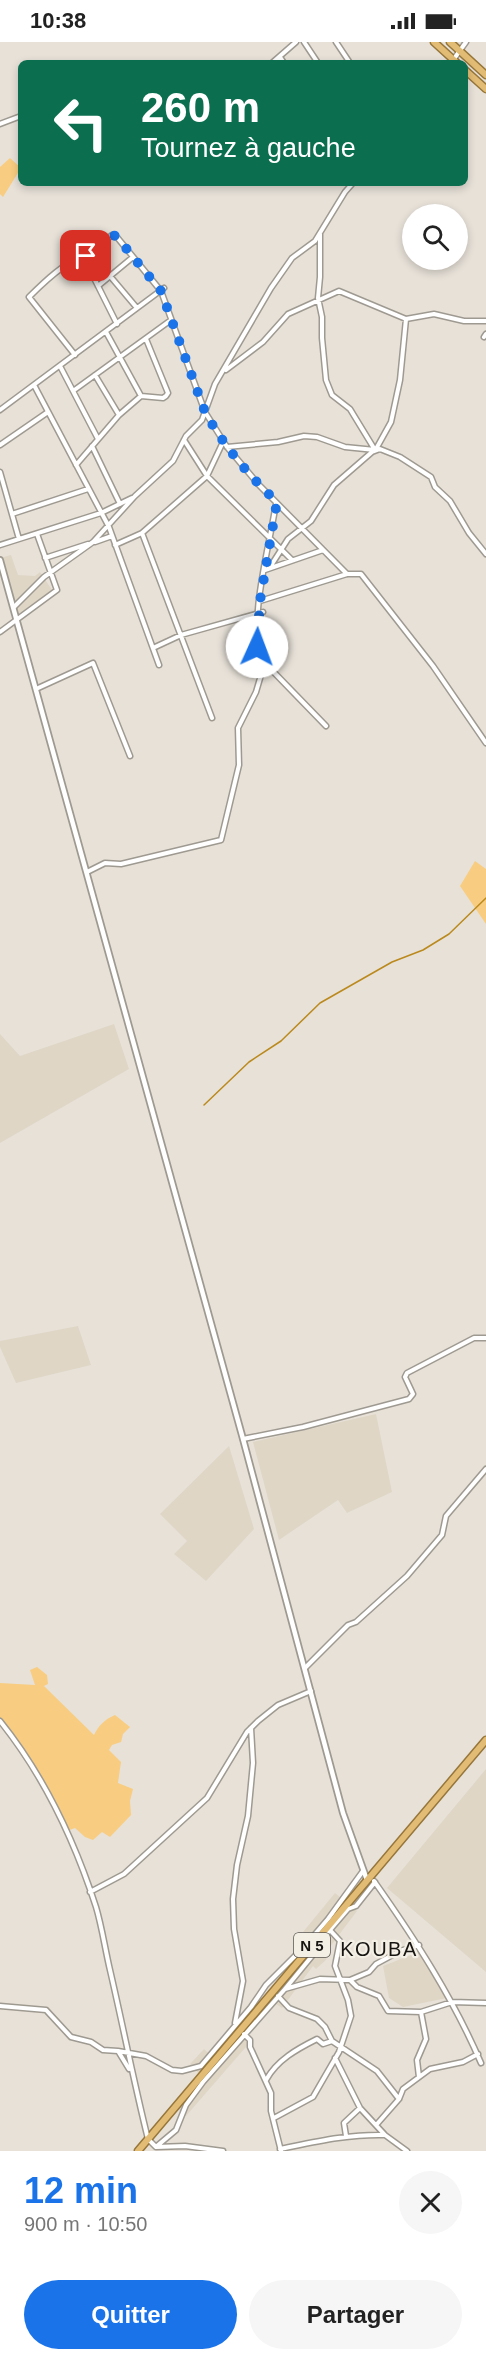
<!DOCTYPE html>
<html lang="fr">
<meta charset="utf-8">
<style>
body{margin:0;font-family:Helvetica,sans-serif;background:#f6f6f6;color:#222;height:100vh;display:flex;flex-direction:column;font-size:22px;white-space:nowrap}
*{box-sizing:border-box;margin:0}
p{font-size:20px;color:#767676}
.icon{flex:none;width:33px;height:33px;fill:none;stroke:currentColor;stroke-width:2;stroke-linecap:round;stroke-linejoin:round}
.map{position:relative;height:2109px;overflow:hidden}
.panel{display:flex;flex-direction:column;background:#fff;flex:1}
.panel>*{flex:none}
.guide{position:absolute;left:18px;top:18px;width:450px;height:126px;border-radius:9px;box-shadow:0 3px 9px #0003;background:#0b6e4f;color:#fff;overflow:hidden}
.tools{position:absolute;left:402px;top:162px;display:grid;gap:12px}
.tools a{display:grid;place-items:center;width:66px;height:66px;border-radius:50%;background:#fff;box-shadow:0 3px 9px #0003;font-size:30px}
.pin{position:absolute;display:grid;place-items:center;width:51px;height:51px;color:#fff;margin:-26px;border-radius:12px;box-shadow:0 3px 9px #0006}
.me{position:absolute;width:66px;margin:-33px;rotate:2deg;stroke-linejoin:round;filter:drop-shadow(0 0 4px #0008)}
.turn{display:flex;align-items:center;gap:21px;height:126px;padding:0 24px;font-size:27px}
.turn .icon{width:78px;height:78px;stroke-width:2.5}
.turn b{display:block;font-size:42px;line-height:51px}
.round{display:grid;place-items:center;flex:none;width:63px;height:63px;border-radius:32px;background:#f6f6f6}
.headline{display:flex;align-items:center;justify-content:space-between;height:102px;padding:0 24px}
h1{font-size:36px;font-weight:700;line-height:45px;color:#1a73e8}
.cta{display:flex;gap:12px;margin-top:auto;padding:12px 24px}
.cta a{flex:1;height:69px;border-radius:36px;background:#1a73e8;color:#fff;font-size:24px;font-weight:700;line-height:69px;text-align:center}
.cta a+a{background:#f6f6f6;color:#222}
.status{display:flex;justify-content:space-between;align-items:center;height:42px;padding:0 30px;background:#fff;direction:ltr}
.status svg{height:16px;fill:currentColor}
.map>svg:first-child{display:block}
.built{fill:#dfd6c6}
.green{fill:#f8cd81}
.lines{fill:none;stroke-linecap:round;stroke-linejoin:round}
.stream{stroke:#bb891c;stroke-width:1.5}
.minor-casing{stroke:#9f9a91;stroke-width:7}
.tertiary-casing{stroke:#9f9a91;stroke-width:8}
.trunk-casing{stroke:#96763b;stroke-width:9}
.minor{stroke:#fff;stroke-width:4}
.tertiary{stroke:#fff;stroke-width:4.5}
.trunk{stroke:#e2bc74;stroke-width:6}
.route{stroke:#1a73e8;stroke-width:10;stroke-dasharray:0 18}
.labels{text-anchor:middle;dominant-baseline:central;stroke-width:4.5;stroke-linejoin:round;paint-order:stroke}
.shield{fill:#f4efe5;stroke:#595651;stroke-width:1.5}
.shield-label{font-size:15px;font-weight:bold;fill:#171512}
.quarter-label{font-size:20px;letter-spacing:1.5px;fill:#171512;stroke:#f4efe5}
</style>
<div class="status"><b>10:38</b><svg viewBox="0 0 49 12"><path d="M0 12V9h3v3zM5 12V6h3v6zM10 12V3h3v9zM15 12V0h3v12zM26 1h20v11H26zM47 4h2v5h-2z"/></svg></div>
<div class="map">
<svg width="486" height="2109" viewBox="0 0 486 2109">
<rect width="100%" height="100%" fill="#e7e1d8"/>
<path class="built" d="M11 513 18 533 35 534 40 530 54 551 18 579 0 516Z
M114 982 129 1027 0 1101V992L20 1014Z
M78 1284 91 1323 16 1341 0 1305V1299Z
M376 1372 392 1450 347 1471 338 1458 279 1498 253 1400Z
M229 1404 254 1487 206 1539 174 1512 187 1499 160 1472Z
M486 1727V1930L387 1846Z
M335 1851 357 1869 323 1914 327 1917 316 1927 313 1924 282 1966 276 1962 248 1993 252 1998 186 2074 175 2065 201 2034 190 2022 204 2007 215 2017 314 1899 303 1890Z
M421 1909 447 1956 403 1965 389 1956 383 1924Z"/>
<path class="green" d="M10 116 21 126 3 155 0 152V125Z
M475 819 486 827V882L460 844Z
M37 1625 47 1633 48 1642 44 1644 94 1693C98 1684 105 1677 115 1673L130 1685 123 1692 121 1700 112 1703 109 1708 121 1720 118 1741 133 1747 130 1759 131 1773 110 1795 102 1790 93 1798 85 1795 75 1786 67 1789 45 1744 0 1679V1641L35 1643 30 1628Z"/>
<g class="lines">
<path class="stream" d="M204 1063 249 1020 281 999 320 961 392 920 423 908 449 892 486 856"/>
<g class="minor-casing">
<path id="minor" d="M304 0 318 21
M336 0 350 21
M280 15 284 21
M272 21 296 0
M451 21 466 0
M0 82 21 74
M320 192V235L318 256 322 275V296L326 338 332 353 350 367 375 408
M110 234 137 266
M98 244 133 215
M117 282 85 218 86 215 112 193 116 194 161 249 205 370 227 405 259 443 347 532
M106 290 141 354
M484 295 486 292
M75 313 29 255C41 243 69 215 86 215
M60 324 98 397
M226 328 263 300 288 272 339 249 406 277 434 272 464 279H486
M95 333 119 373
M34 343 109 485 159 623
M73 349 171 278
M0 368 164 246
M184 398 207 434 292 518
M0 403 48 370
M92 404 120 462
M227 405 278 400 304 394 317 395 345 405 375 408
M376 407 391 380 400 338 406 277
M76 423 119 373 141 354 163 356 166 354 168 351 146 297
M0 430 19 497
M276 461C270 502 248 579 261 617L326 684
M12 472 88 447
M142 491 212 676
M95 500 112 494
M0 503 101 471 132 456
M115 503 142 491 207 434 223 400
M45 516 88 502
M272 522 288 497 311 479 334 443 372 410 380 407 400 415 431 435 435 445 450 459 469 491 486 512
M265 528 323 508
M260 559 347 532H361L433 624 486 701
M14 565 44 535 93 500 135 454 173 419 186 394 202 378 215 342 271 246 292 216 315 199 345 150 353 141
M0 590 57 548 37 492
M153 606 181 593 263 570
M36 647 93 621 130 714
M87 830 105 821 121 822 221 798 239 723 238 686 256 650 261 633
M243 1397 303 1385 409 1357 413 1352 405 1335 407 1331 474 1296H486
M305 1626 348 1583 356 1580 407 1534 442 1493 446 1474 486 1427
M0 1679C45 1735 74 1797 96 1865 102 1885 105 1907 110 1928 123 1984 134 2041 148 2097L156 2105 185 2104 223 2109
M374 1839C415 1897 453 1956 481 2021
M90 1850 124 1832 207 1756 247 1690 258 1679 278 1663 311 1649
M350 1938 357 1945 379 1954 388 1969 421 1970 452 1960 486 1961
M285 1947 320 1937 350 1938 369 1930 376 1922 400 1909 419 1903
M278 1954 289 1966 317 1977 325 1985 332 1999 377 2029 399 2057
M0 1964 46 1968 71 1995 91 2000 103 2008 118 2009 129 2027
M235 1981 243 1939 234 1887 233 1857 237 1823 248 1774 253 1721 251 1686
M244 1992 250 1998V2005L271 2051V2069L281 2109
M118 2009 146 2014 172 2028 182 2029 201 2024 251 1965 266 1943 304 1905 328 1877 363 1829
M335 2016 360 2066 385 2093 407 2109
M419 2035 417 2018 426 1997 421 1970
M266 2038C277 2018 297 2007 317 1997L323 2002 332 1999
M274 2076 313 2055 339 2010 351 1974 348 1958 335 1924 340 1899 329 1887
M377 2082 399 2057 403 2047 430 2027 463 2020 478 2012
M346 2094 344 2081 360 2066
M157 2104 176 2088 186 2063 203 2040 285 1947 312 1914 317 1903 348 1867 356 1864 375 1840
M280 2107C315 2100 349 2092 384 2093"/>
</g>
<g class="tertiary-casing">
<path id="tertiary" d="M0 518 243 1397 343 1771 367 1838"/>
</g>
<g class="trunk-casing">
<path id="trunk" d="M434 0 457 21
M450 0 486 33
M465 28 486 47
M138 2109 486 1698"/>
</g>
<use href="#minor" class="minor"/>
<use href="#tertiary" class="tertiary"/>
<use href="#trunk" class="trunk"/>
</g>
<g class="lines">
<path class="route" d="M86 214 112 193 116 194 161 249 205 370C224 404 248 433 277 460L260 559 257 605"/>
</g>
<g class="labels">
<rect class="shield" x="294" y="1891" width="36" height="24" rx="4.5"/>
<g class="shield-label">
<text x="312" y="1903">N 5</text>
</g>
<g class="quarter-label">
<text x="379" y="1907">KOUBA</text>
</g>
</g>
</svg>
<div class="tools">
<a><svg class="icon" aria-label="search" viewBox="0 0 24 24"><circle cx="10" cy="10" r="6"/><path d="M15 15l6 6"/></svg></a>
</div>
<div class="pin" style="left:86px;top:214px;background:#d93025"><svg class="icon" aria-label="arrive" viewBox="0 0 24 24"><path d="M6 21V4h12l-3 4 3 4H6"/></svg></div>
<svg class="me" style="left:257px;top:605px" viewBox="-20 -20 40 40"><circle r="19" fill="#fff"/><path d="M0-13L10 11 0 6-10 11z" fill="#1a73e8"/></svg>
<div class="guide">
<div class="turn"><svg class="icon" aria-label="left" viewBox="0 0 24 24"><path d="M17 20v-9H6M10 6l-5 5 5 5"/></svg><div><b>260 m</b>Tournez à gauche</div></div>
</div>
</div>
<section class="panel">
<div class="headline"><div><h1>12 min</h1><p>900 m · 10:50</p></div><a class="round"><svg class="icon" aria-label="close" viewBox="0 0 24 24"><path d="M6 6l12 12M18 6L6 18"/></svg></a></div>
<div class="cta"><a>Quitter</a><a>Partager</a></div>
</section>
